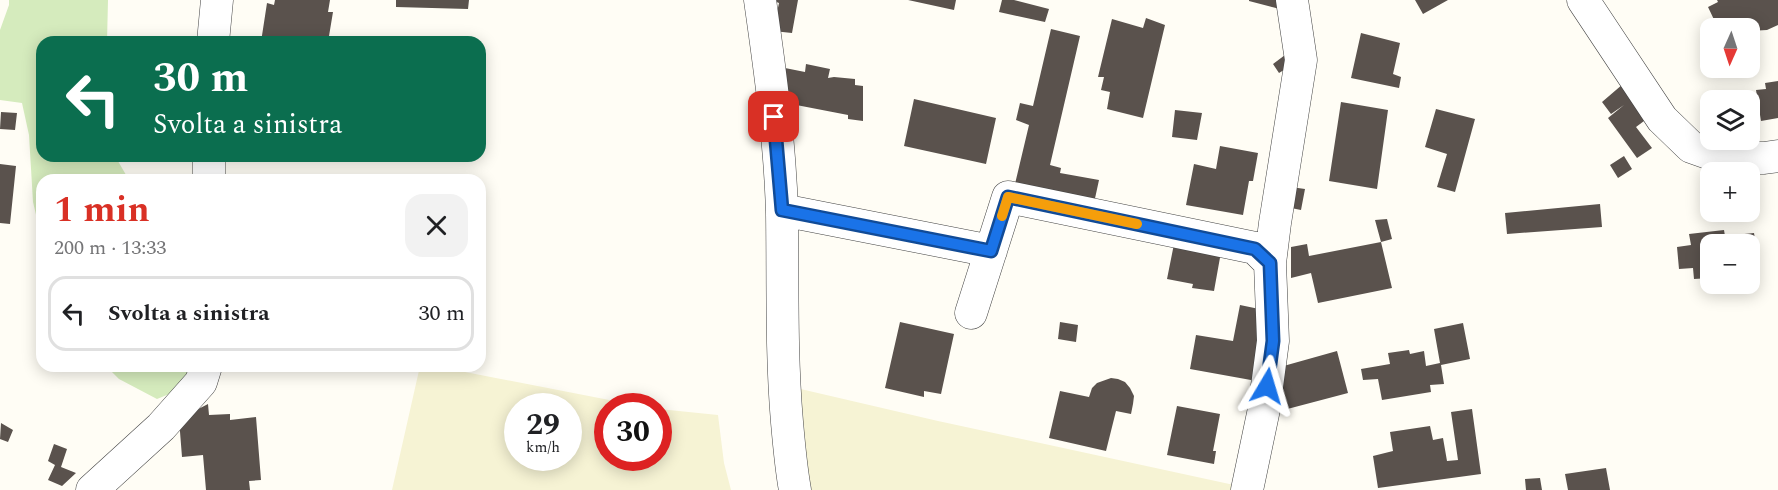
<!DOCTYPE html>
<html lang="it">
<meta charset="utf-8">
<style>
body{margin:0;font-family:Spectral,serif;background:#f2f2f2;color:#202124;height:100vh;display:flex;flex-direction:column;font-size:22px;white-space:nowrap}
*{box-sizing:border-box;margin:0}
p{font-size:20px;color:#757577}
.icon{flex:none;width:33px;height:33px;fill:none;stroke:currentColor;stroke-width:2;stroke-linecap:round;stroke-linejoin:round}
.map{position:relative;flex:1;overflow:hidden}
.side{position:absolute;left:36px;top:174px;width:450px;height:198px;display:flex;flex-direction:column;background:#fff;border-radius:18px;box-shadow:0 3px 15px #0003}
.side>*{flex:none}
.banner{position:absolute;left:36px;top:36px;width:450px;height:126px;border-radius:18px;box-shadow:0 3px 15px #0003;background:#0b6e4f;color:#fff;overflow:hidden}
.needle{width:39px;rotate:183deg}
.controls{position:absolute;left:1700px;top:18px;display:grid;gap:12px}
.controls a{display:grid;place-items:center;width:60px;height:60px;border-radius:12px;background:#fff;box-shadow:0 3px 15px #0003;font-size:30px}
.speed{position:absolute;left:504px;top:393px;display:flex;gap:12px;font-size:30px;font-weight:700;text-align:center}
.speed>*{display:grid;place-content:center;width:78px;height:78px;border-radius:50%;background:#fff;box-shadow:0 3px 15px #0003;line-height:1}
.speed small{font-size:15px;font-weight:400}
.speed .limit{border:9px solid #d22;background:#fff;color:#111}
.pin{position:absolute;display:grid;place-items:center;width:51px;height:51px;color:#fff;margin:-26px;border-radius:12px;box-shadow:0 3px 9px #0006}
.me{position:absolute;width:66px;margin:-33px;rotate:7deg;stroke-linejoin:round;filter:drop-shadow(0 0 4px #0008)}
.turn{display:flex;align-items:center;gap:21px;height:126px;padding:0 18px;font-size:27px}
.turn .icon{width:78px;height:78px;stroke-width:2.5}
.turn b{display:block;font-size:42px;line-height:51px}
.round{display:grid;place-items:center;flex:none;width:63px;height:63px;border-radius:18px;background:#f2f2f2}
.head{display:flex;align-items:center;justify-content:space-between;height:102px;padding:0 18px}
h1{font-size:36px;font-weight:700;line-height:45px;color:#d93025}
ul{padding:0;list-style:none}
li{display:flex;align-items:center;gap:18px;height:75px;margin:0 12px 9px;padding:0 6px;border:3px solid #e0e0e0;border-radius:18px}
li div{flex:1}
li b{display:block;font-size:22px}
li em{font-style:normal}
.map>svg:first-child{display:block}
.farmland{fill:#f6f3d4;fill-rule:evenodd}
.green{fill:#d5ebbd}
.building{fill:#5a524d}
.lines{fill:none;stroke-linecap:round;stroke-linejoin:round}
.minor-casing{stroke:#444;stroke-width:33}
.minor{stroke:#fff;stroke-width:32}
.route-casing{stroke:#114b97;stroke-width:15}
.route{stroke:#1a73e8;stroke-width:10}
.slow{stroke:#f59e0b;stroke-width:10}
</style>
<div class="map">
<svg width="1778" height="490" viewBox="0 0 1778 490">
<rect width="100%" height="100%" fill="#fffdf5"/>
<path class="farmland" d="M420 366H434L640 406H608V458H658L659 409 718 415 724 463 731 490H392ZM518 406H568V458H518Z
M792 387 938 421 1234 485 1233 490H803Z"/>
<path class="green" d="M9 0H108L107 42H42V156H115L129 180H42V240L33 202 29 135 22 103 0 100V30L9 5Z
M106 366H193L184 388 157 399 119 379Z"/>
<path class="building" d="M275 0H330L328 12H333L328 42H261L267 3 274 5Z
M396 0H469L468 9 396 7Z
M771 0H798L792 33 773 31 779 3Z
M908 0H956L954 10Z
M1002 0H1014L1049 9 1045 22 999 12Z
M1249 0H1278L1280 9 1249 1Z
M1415 0H1448L1423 14Z
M1717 0H1778V25L1767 30 1749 31V28H1718L1708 7 1718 2Z
M1146 18 1165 25 1143 118 1107 109 1110 92 1101 90 1104 77H1098L1112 19 1143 28Z
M1051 29 1080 36 1050 165 1061 168 1060 173 1099 180 1094 203 1015 184 1029 125 1016 120 1020 103 1033 106Z
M1361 33 1400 43 1393 74 1401 77 1399 88 1351 78Z
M1285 55 1292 65 1279 73 1273 64Z
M806 64 830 69 828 78 834 77 855 79V85L863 86V121L848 119V115L786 103 780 67 805 72Z
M1778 81V118L1761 121 1756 90 1766 89 1765 83Z
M1623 84 1648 118 1636 127 1652 148 1637 158 1608 118 1624 105 1611 114 1602 102Z
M914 99 996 118 986 164 904 146Z
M1341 102 1388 110 1377 189 1329 181Z
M1436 109 1475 119 1455 192 1437 187 1447 154 1425 147Z
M1175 110 1202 113 1197 140 1172 137Z
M1 112 17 113 15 130 0 129Z
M1220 146 1258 153 1253 181H1249L1243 215 1186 205 1194 164 1216 169Z
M1624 156 1632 169 1618 178 1610 165Z
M0 164 16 166 10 224 0 223Z
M1291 187 1305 189 1301 210 1286 207Z
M1600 204 1602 227 1507 234 1505 213Z
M1387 219 1392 239 1381 242 1375 220Z
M1724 230 1725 236 1754 233 1756 245 1710 244V278L1694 279 1693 268 1679 269 1677 247 1691 245 1689 234Z
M1381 242 1392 288 1318 303 1311 273 1291 278V247L1307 244 1309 256Z
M1174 244 1221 252 1214 291 1192 288 1193 284 1167 279Z
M1240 305 1264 310 1262 382 1190 369 1196 335 1233 341Z
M900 322 954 334 941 394 924 391V397L885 388Z
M1060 322 1078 325 1076 342 1058 339Z
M1463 323 1470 359 1441 365 1444 384 1430 385 1431 392 1382 400 1378 379 1363 380 1361 369 1390 364 1388 353 1409 350 1410 354 1424 351 1426 366 1440 363 1434 329Z
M1337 351 1348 393 1276 412 1280 367Z
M1111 378 1118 379 1125 382 1130 388 1134 396 1133 404 1131 414 1116 411 1106 451 1049 438 1060 391 1089 397 1092 388 1097 383Z
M208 404 209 415 230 414V420L256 417 261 480 249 481 250 490H206L203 455 182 457 179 419Z
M1177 406 1220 414 1213 451H1216L1214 464 1167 455Z
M1472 409 1481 474 1378 488 1373 456 1393 451 1390 432 1430 426 1433 440 1443 438 1447 461 1458 460 1451 412Z
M1 423 13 430 8 442 0 439Z
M54 444 67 449 61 467 76 473 62 486 48 480 55 465 48 461Z
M1606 468 1610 490H1568L1565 474Z
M1540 478 1542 490H1526L1525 479Z"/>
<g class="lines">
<g class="minor-casing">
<path id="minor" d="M760 0C770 70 780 142 782 213 783 283 781 353 787 422 789 445 791 468 795 490
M1583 0 1662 119 1691 147 1722 158H1764L1778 156
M213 42 217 0
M209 180V156
M782 210 991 251
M971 313 1008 197 1255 248 1270 263
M92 490 161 427 201 382 206 366
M1247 490 1264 409 1273 341 1270 263 1275 223 1301 60 1292 0"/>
</g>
<use href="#minor" class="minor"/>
</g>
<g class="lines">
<g class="route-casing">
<path id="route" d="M774 117 782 210 991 251 1008 197 1255 249 1270 263 1273 341 1267 386"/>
</g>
<use href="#route" class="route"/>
<path class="slow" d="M1002 216 1008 197 1137 224"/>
</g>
</svg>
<div class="controls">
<a><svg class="needle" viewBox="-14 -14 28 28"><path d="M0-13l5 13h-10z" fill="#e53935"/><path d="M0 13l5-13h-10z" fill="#757577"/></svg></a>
<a><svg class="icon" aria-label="layers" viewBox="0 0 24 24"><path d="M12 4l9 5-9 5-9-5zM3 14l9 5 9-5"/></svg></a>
<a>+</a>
<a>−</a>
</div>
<div class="speed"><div>29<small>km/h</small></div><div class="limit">30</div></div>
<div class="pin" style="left:774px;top:117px;background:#d93025"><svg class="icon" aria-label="arrive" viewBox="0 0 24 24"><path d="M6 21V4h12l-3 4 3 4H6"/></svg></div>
<svg class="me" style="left:1267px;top:386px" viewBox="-20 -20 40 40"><path d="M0-17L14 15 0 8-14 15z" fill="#1a73e8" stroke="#fff" stroke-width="4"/></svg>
<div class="banner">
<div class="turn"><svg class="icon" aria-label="left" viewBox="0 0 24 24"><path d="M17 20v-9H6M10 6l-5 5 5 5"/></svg><div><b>30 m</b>Svolta a sinistra</div></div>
</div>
<section class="side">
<div class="head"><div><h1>1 min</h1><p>200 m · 13:33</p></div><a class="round"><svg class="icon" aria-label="close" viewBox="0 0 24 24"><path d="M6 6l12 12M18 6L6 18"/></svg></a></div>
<ul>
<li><svg class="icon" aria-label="left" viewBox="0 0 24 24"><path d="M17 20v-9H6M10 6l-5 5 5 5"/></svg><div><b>Svolta a sinistra</b></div><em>30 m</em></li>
</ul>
</section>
</div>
